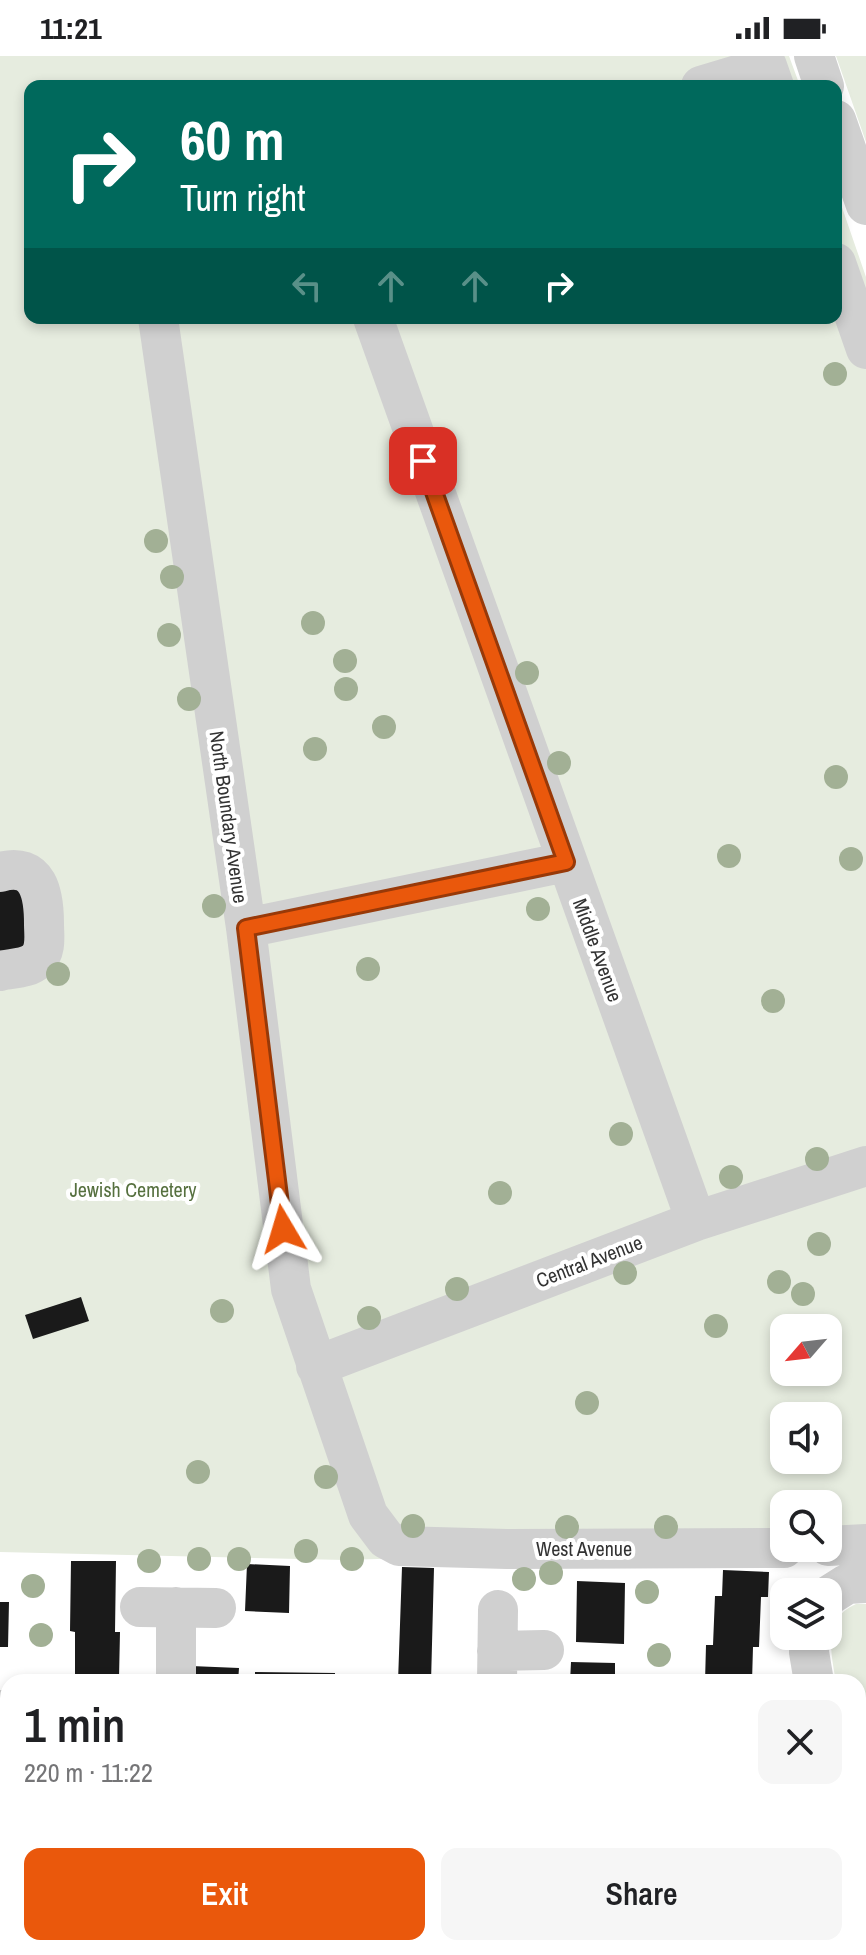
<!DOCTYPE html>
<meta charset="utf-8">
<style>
body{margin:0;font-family:"Archivo Narrow",sans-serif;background:#f6f6f6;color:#202124;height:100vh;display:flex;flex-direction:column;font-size:30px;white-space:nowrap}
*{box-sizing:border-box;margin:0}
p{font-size:26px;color:#757577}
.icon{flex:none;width:44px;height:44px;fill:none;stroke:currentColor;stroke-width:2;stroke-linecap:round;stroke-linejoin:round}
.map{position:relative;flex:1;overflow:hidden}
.sheet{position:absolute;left:0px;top:1618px;width:866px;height:282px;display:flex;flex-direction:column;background:#fff;border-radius:24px 24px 0 0;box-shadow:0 4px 12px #0003}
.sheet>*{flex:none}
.hud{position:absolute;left:24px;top:24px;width:818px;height:244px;border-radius:16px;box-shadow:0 4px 12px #0003;background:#00695c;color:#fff;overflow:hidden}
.needle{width:52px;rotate:242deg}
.controls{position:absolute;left:770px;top:1258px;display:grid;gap:16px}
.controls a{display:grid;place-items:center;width:72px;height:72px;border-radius:16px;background:#fff;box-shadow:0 4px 12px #0003;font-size:40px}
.pin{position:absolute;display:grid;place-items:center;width:68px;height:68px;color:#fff;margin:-34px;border-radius:16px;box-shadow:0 4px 12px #0006}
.me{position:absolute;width:88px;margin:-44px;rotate:353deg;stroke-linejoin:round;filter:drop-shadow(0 0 6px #0008)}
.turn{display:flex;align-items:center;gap:28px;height:168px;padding:0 24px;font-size:36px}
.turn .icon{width:104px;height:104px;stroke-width:2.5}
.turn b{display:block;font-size:56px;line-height:68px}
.lanes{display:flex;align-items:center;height:76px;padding:0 24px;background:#0003;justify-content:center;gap:40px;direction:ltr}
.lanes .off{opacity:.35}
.round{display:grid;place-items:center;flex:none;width:84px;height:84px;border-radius:16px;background:#f6f6f6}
.overview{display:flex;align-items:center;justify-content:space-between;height:136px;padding:0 24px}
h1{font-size:48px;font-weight:600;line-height:60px}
.button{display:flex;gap:16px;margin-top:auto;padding:16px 24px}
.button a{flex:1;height:92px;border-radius:16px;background:#ea580c;color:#fff;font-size:32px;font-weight:600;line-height:92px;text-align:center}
.button a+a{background:#f6f6f6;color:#202124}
.status{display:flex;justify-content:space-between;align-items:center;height:56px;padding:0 40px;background:#fff;direction:ltr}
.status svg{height:22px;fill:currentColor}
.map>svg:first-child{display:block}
.green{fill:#e6ecdf;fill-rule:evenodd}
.building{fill:#1a1a1a}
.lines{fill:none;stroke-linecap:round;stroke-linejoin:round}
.minor{stroke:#d0d0d0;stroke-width:40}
.tree{fill:#a2b095}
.route-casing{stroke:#983908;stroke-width:20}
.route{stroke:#ea580c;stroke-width:14}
.labels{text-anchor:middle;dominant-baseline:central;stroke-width:8;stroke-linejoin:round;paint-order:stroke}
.street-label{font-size:20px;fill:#333;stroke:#fff}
.park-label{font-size:20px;fill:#56703f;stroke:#fff}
</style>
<div class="status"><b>11:21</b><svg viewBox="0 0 49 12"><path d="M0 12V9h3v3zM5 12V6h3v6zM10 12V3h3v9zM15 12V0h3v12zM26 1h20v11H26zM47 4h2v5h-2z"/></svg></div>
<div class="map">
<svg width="866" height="1899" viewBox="0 0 866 1899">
<rect width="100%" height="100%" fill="#fff"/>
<path class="green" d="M0 0H789L800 30H30V262H836V134L866 221V1502L513 1499 345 1504 0 1496ZM784 1272H828V1316H784ZM784 1360H828V1404H784ZM784 1448H828V1492H784Z
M836 0H866V86Z
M856 1548H866V1724L858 1708V1626H836C831 1596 822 1563 856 1548Z"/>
<path class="building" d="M18 828 25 836 30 896 0 897V832Z
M81 1241 89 1265 33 1283 25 1259Z
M71 1505H116L115 1576H120L119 1622H126V1626H81L82 1622 75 1621V1576L70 1575Z
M247 1508 290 1510 289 1557 245 1555Z
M402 1511 434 1512 431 1626H398Z
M723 1514 769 1516 768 1541H761L759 1591H753L752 1626H705L706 1589H713L715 1540H722Z
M577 1525 625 1527 624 1588 576 1586Z
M0 1546H9L8 1591H0Z
M571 1606 615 1607V1626H570Z
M191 1610 239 1612 238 1626H191Z
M255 1616 335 1617V1621L349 1622V1626H255Z
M105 1892H150L149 1899H104Z
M448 1892H493V1899H448Z
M767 1892H838L837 1899H767Z"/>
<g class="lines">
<path class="minor" d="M814 0 824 30
M701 30 767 10 774 30
M836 64 866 149
M836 207 866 293
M158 262 246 872 291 1233 368 1459 386 1483 399 1490 507 1493 784 1492
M373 262 696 1165
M0 816C39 805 44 839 44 868 44 880 47 894 37 904 28 913 12 912 0 915
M246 872 566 806
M316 1310 696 1165 866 1110
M828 1490 866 1488
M828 1540 847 1528 866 1527
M140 1551 216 1552
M810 1580 809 1596 814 1626
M497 1595 544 1594
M176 1626V1551
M497 1626 498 1554
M0 1654 5 1661V1714H8
M858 1755 866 1771
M212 1899V1892"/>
</g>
<g class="tree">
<circle cx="835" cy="318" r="12"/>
<circle cx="156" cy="485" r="12"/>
<circle cx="172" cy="521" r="12"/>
<circle cx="313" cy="567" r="12"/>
<circle cx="169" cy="579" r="12"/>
<circle cx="345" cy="605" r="12"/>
<circle cx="527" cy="617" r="12"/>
<circle cx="346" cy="633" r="12"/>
<circle cx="189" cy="643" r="12"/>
<circle cx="384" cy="671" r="12"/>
<circle cx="315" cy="693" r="12"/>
<circle cx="559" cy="707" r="12"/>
<circle cx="836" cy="721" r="12"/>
<circle cx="729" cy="800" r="12"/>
<circle cx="851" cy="803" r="12"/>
<circle cx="214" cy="850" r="12"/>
<circle cx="538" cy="853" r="12"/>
<circle cx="368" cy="913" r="12"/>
<circle cx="58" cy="918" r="12"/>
<circle cx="773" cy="945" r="12"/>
<circle cx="621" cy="1078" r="12"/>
<circle cx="817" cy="1103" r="12"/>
<circle cx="731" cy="1121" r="12"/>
<circle cx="500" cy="1137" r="12"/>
<circle cx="819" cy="1188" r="12"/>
<circle cx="625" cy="1217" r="12"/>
<circle cx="779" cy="1226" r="12"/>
<circle cx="457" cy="1233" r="12"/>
<circle cx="803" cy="1238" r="12"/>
<circle cx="222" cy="1255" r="12"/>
<circle cx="369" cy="1262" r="12"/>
<circle cx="716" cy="1270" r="12"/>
<circle cx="587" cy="1347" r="12"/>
<circle cx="198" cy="1416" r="12"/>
<circle cx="326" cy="1421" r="12"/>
<circle cx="413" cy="1470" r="12"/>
<circle cx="567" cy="1471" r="12"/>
<circle cx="666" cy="1471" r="12"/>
<circle cx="306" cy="1495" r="12"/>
<circle cx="199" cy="1503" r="12"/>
<circle cx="239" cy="1503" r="12"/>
<circle cx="352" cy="1503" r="12"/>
<circle cx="149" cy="1505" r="12"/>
<circle cx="551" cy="1517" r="12"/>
<circle cx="524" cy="1523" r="12"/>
<circle cx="33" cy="1530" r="12"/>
<circle cx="647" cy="1536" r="12"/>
<circle cx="41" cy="1579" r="12"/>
<circle cx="659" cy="1599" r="12"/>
</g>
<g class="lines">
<g class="route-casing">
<path id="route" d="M283 1173 246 872 566 806 423 405"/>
</g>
<use href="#route" class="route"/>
</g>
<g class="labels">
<g class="street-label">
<text transform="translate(229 761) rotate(82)">North Boundary Avenue</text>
<text transform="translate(598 894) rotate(70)">Middle Avenue</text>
<text transform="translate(589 1205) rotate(-21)">Central Avenue</text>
<text x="584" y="1492">West Avenue</text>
</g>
<g class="park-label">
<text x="133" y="1133">Jewish Cemetery</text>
</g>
</g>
</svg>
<div class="controls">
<a><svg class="needle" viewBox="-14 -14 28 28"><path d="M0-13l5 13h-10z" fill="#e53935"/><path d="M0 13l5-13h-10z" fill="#757577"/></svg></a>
<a><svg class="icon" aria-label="sound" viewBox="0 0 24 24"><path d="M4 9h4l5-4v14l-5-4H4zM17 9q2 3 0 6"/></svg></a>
<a><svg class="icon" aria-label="search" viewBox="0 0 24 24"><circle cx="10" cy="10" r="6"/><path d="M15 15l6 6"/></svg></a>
<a><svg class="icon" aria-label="layers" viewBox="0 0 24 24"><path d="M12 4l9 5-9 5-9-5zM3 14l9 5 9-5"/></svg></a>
</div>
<div class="pin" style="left:423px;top:405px;background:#d93025"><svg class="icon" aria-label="arrive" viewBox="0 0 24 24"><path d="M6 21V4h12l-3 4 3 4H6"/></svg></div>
<svg class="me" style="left:283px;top:1173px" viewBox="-20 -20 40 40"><path d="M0-17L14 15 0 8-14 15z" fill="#ea580c" stroke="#fff" stroke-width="4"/></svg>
<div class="hud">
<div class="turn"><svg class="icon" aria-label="right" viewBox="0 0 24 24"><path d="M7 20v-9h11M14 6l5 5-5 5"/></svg><div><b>60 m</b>Turn right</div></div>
<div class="lanes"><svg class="icon off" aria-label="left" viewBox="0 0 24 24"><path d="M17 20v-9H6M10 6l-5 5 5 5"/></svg><svg class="icon off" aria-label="ahead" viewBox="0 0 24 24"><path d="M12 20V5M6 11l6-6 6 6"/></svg><svg class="icon off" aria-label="ahead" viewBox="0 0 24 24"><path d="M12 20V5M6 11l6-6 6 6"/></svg><svg class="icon" aria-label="right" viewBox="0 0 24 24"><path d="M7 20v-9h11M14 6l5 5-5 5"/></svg></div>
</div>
<section class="sheet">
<div class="overview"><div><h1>1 min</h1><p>220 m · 11:22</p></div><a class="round"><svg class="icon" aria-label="close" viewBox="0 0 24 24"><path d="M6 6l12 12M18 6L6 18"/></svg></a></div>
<div class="button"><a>Exit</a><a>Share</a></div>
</section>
</div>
